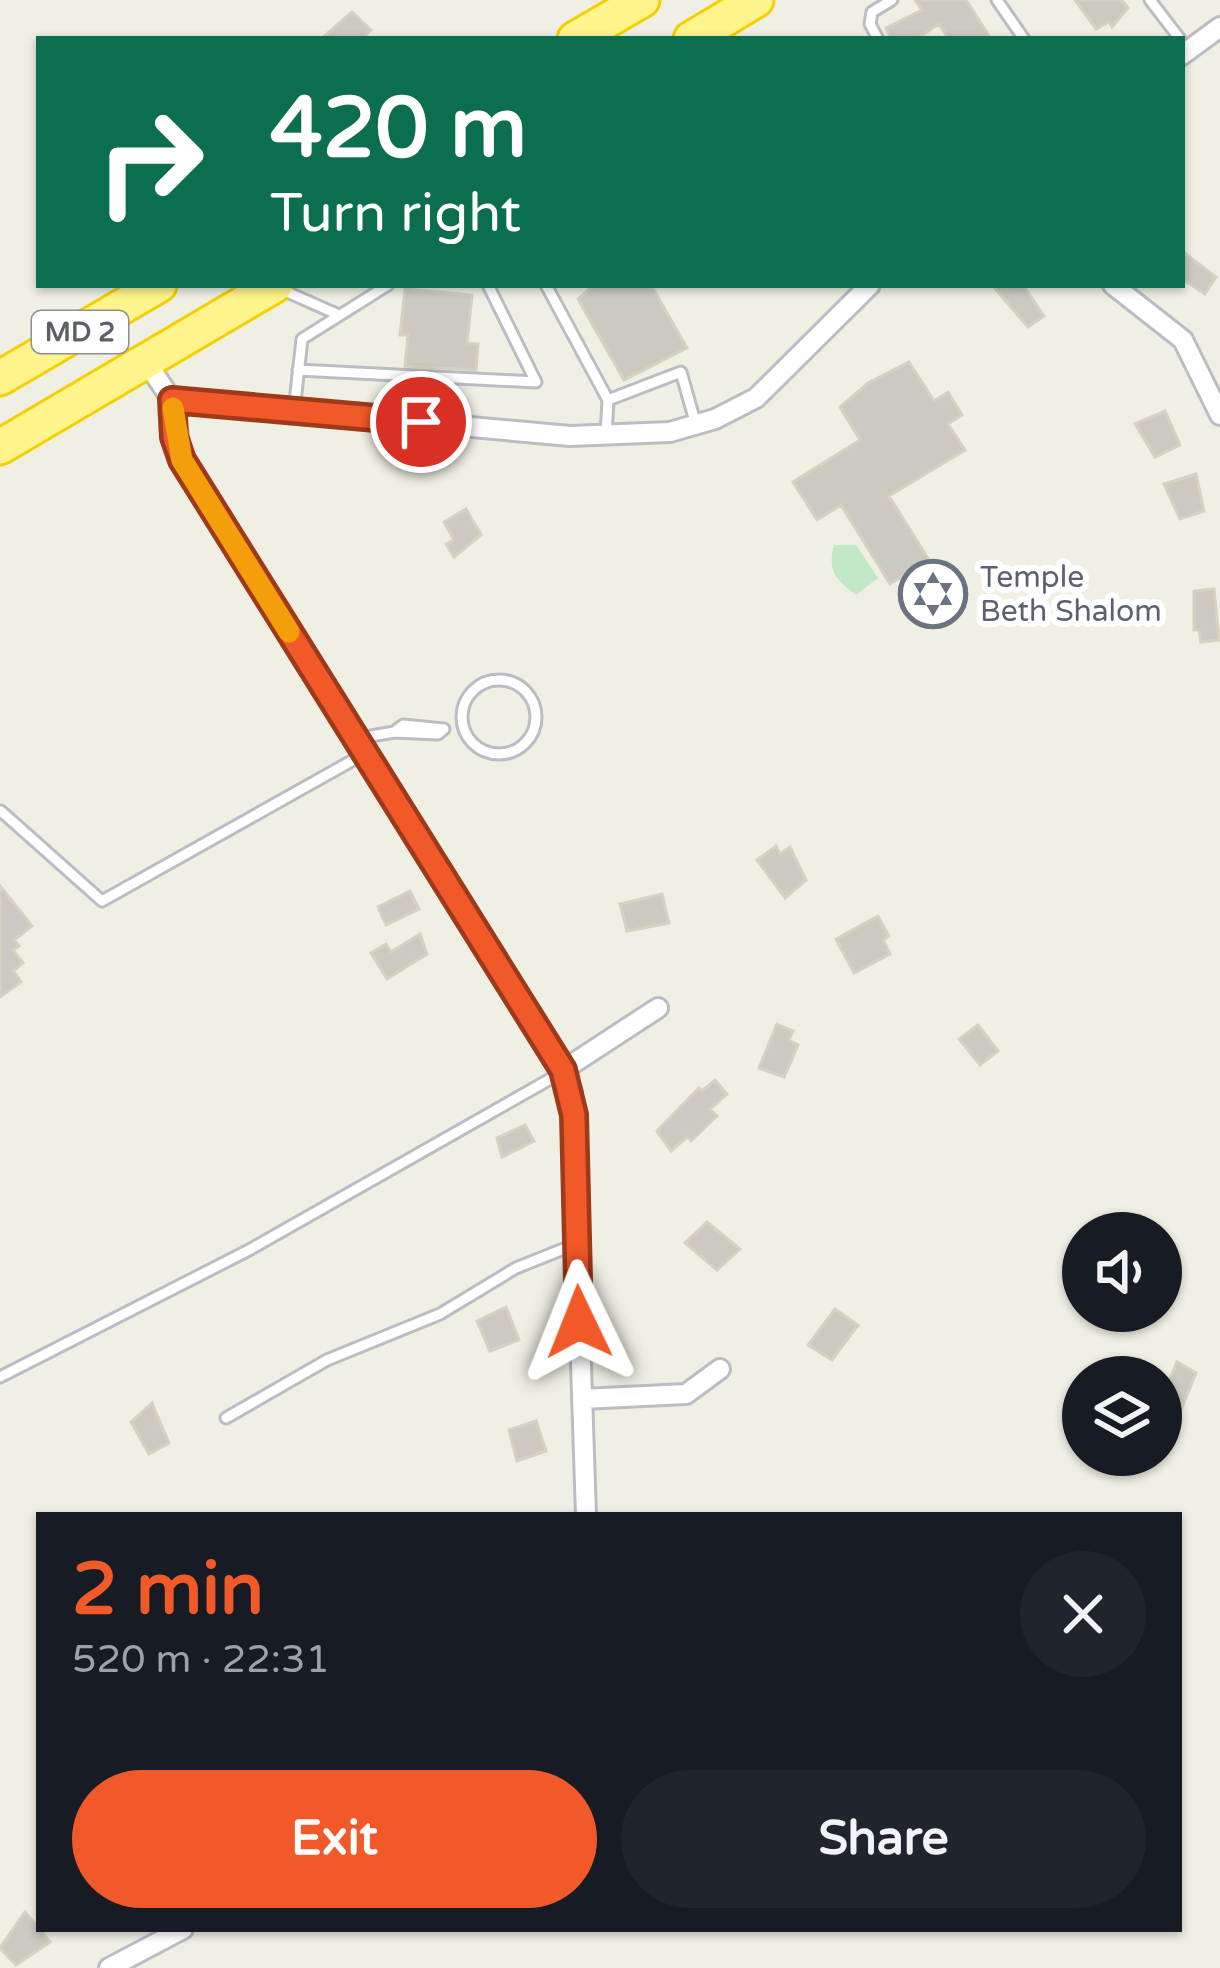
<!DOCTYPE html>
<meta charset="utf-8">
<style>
body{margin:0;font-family:"Varela Round",sans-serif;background:#20242c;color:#f1f3f6;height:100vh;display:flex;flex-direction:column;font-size:45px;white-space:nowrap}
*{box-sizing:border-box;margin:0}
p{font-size:39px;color:#9ea1a6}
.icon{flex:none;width:66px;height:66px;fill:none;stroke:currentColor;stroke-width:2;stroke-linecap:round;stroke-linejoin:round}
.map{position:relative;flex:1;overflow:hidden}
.details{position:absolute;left:36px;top:1512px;width:1146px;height:420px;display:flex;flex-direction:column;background:#171b24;border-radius:0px;box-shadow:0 3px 9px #0004}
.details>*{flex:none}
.top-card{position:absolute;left:36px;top:36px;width:1149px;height:252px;border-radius:0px;box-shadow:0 3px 9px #0004;background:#0b6e4f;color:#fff;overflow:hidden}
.controls{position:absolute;left:1062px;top:1212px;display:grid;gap:24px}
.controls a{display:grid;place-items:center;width:120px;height:120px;border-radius:50%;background:#171b24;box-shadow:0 3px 9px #0004;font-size:60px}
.pin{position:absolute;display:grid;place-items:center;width:102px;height:102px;color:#fff;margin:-51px;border:6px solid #fff;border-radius:50%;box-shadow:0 3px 12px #0007}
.me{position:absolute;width:132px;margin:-66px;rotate:358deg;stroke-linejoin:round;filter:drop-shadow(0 0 9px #0008)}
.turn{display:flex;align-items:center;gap:42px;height:252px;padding:0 36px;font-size:54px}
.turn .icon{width:156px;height:156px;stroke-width:2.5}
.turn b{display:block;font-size:84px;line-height:102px}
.round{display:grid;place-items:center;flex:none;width:126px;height:126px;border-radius:63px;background:#20242c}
.overview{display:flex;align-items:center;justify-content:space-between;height:204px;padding:0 36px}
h1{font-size:72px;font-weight:800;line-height:90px;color:#f25928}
.action{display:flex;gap:24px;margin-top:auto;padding:24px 36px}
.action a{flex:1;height:138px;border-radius:72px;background:#f25928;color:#fff;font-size:48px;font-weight:800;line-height:138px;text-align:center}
.action a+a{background:#20242c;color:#f1f3f6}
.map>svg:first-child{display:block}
.green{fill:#c0e8c6}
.building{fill:#cbc9c1;stroke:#d5d2c2;stroke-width:3}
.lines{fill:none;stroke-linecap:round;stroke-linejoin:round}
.lane-casing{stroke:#bcbdc4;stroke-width:15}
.street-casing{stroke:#bcbdc4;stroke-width:24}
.highway-casing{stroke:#f4d000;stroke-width:39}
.lane{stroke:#fff;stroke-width:9}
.street{stroke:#fff;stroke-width:18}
.highway{stroke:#fff58c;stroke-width:33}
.route-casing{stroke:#9d3a1a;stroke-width:30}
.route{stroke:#f25928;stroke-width:21}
.slow{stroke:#f59e0b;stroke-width:21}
.labels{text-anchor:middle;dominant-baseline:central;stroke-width:12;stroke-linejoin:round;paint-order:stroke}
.shield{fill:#fff;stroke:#8d8f94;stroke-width:3}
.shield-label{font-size:27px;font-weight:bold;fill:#5c5f66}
.worship-label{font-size:30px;fill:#5b616d;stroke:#fff;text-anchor:start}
</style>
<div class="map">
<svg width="1220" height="1968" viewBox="0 0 1220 1968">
<rect width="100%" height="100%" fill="#f0efe4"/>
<path class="green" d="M834 545H856L878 578 856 595C836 579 827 572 834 545Z"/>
<path class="building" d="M915 0H966L991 39H949L939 24 916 39H891L886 28 922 10Z
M1075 0H1122L1128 8 1112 27 1109 22 1096 29Z
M352 12 371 30 362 39H321Z
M1182 251 1216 277 1205 294 1182 279Z
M594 285H651L687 348 624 380 578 299Z
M992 285H1023L1044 316 1028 327Z
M405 289 472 295 467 343 478 344 476 370 405 366 408 335H400Z
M909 362 934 401 948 392 962 415 948 424 965 450 889 496 929 560 890 584 841 505 817 520 793 482 860 440 840 407 868 383Z
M1165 411 1180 445 1155 457 1135 424Z
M1196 474 1204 511 1180 519 1164 484Z
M466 509 481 535 454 557 446 544 454 540 444 522Z
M1214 589 1219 640 1201 642 1199 630H1194V591Z
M776 846 780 854 790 847 806 880 785 898 757 860Z
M0 886 32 926 14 940 19 946 13 950 23 963 13 971 21 982 0 997Z
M410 891 419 909 386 925 378 907Z
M662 894 669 923 627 931 620 904Z
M878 916 889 936 883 940 890 954 854 973 836 939Z
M420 934 427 954 387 979 371 953 386 944 391 952Z
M777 1024 793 1031 789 1040 798 1045 784 1077 759 1068Z
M978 1025 998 1051 980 1065 959 1039Z
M715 1080 727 1094 710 1109 717 1116 691 1141 687 1137 671 1151 657 1131 699 1088 702 1091Z
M525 1125 534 1141 502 1157 497 1138Z
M707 1222 740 1249 717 1270 685 1243Z
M506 1307 519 1340 490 1351 477 1321Z
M835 1309 858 1325 832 1360 808 1345Z
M1177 1362 1196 1373 1180 1412 1161 1401Z
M152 1403 169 1443 149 1454 131 1422Z
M536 1421 546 1451 517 1461 509 1430Z
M25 1912 50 1942 16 1965 0 1948Z"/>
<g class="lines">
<g class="lane-casing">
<path id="lane" d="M997 0 1024 39
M1150 0 1180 39
M878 39 870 24 872 12 892 0
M546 285 608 400 681 372 696 425
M278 288 339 315
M298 370 536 382 488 285
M294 411 302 339 388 285
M606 436 608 400
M462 717a37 37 0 1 1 74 0a37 37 0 1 1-74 0Z
M360 738 394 732 403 725 444 729 438 734 394 732
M1 811 102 901 364 754
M0 1377 249 1250 559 1074
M226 1418 327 1360 440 1314 516 1268 576 1244"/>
</g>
<g class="street-casing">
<path id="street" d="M1182 55 1220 27
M1113 285 1183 340 1220 415
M146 362 172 400 570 436 670 432 715 419 756 398 870 285
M172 400 182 459 521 999 572 1092 586 1515
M563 1070 658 1008
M582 1399 686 1394 720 1369
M109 1968 183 1929"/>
</g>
<g class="highway-casing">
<path id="highway" d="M575 39 642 0
M691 39 756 0
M0 378 159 285
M0 447 275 285"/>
</g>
<use href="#lane" class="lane"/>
<use href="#street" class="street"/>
<use href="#highway" class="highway"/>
</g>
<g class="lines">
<g class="route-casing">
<path id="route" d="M421 422 172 400 174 437 182 460 563 1070 574 1115 579 1322"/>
</g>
<use href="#route" class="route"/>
<path class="slow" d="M173 408 182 460 289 632"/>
</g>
<defs>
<g id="synagogue-ring" transform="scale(3.45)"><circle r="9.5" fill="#fff" stroke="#6b7280" stroke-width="1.5"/><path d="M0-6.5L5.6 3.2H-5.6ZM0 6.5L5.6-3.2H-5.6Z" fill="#6b7280"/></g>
</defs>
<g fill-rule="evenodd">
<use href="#synagogue-ring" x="933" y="594"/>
</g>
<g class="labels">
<rect class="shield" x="32" y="311" width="96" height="42" rx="9"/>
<g class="shield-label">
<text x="80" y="332">MD 2</text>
</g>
<g class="worship-label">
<text x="980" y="577">Temple<tspan x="980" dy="34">Beth Shalom</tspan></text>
</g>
</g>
</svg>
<div class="controls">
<a><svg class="icon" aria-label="sound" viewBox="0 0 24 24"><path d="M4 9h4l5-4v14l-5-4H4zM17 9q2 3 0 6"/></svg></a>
<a><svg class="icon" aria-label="layers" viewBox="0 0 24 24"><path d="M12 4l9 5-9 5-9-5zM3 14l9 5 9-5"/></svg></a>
</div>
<div class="pin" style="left:421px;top:422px;background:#d93025"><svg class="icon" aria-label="arrive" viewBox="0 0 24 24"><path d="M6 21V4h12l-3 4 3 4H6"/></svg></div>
<svg class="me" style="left:579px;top:1322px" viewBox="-20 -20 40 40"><path d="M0-17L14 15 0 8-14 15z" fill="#f25928" stroke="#fff" stroke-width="4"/></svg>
<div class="top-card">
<div class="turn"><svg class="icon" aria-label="right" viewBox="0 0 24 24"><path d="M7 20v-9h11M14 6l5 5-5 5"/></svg><div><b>420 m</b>Turn right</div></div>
</div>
<section class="details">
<div class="overview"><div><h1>2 min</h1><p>520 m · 22:31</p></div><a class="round"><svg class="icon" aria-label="close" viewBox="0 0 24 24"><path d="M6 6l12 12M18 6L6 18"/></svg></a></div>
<div class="action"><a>Exit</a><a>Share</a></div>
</section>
</div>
